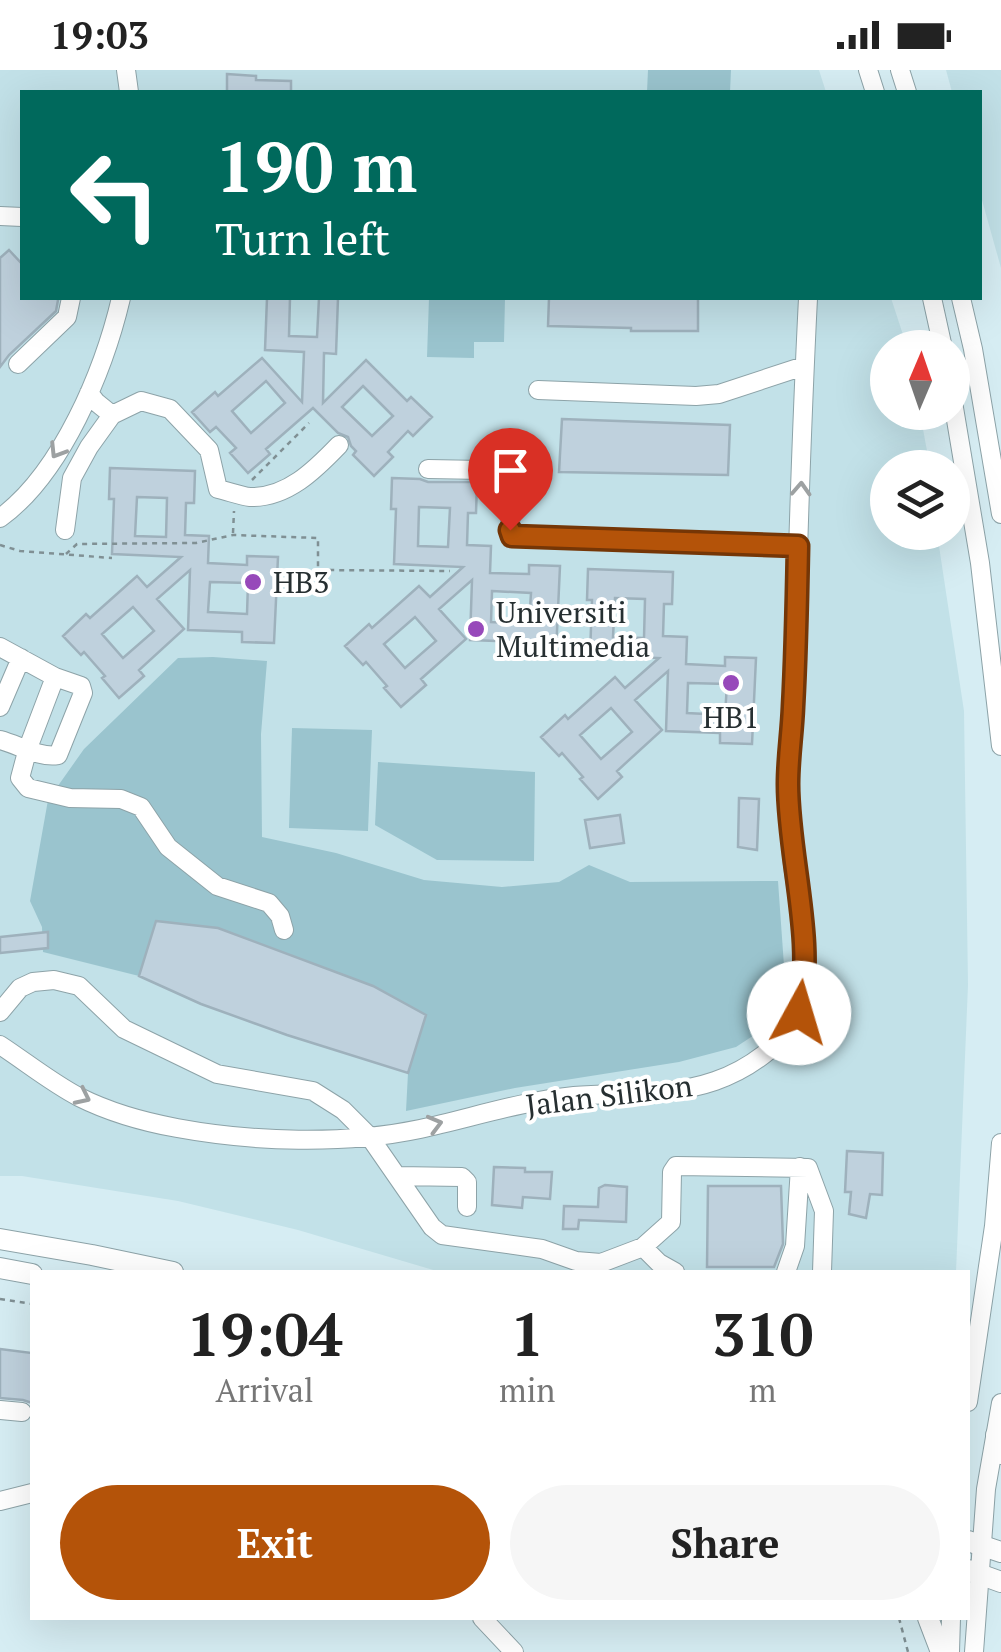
<!DOCTYPE html>
<style>
body{margin:0;font-family:"PT Serif",serif;background:#f6f6f6;color:#222;height:100vh;display:flex;flex-direction:column;font-size:38px;white-space:nowrap}
*{box-sizing:border-box;margin:0}
p{font-size:32px;color:#767676}
.icon{flex:none;width:55px;height:55px;fill:none;stroke:currentColor;stroke-width:2;stroke-linecap:round;stroke-linejoin:round}
.map{position:relative;flex:1;overflow:hidden}
.details{position:absolute;left:30px;top:1200px;width:940px;height:350px;display:flex;flex-direction:column;background:#fff;border-radius:0px;box-shadow:0 10px 40px #0002}
.details>*{flex:none}
.hud{position:absolute;left:20px;top:20px;width:962px;height:210px;border-radius:0px;box-shadow:0 10px 40px #0002;background:#00695c;color:#fff;overflow:hidden}
.needle{width:65px;rotate:2deg}
.fabs{position:absolute;left:870px;top:260px;display:grid;gap:20px}
.fabs a{display:grid;place-items:center;width:100px;height:100px;border-radius:50%;background:#fff;box-shadow:0 10px 40px #0002;font-size:50px}
.pin{position:absolute;display:grid;place-items:center;width:85px;height:85px;color:#fff;margin:-102px -42px;border-radius:50% 50% 50% 0;rotate:-45deg;box-shadow:0 0 10px #0007}
.pin .icon{rotate:45deg}
.me{position:absolute;width:110px;margin:-55px;rotate:6deg;stroke-linejoin:round;filter:drop-shadow(0 0 8px #0008)}
.turn{display:flex;align-items:center;gap:35px;height:210px;padding:0 30px;font-size:45px}
.turn .icon{width:130px;height:130px;stroke-width:2.5}
.turn b{display:block;font-size:70px;line-height:85px}
.eta{display:flex;justify-content:space-evenly;align-items:center;height:170px;text-align:center}
.eta b{font-size:60px;font-weight:700;line-height:70px}
.button{display:flex;gap:20px;margin-top:auto;padding:20px 30px}
.button a{flex:1;height:115px;border-radius:60px;background:#b45309;color:#fff;font-size:40px;font-weight:700;line-height:115px;text-align:center}
.button a+a{background:#f6f6f6;color:#222}
.status{display:flex;justify-content:space-between;align-items:center;height:70px;padding:0 50px;background:#fff;direction:ltr}
.status svg{height:28px;fill:currentColor}
.map>svg:first-child{display:block}
.built{fill:#c2e1e8}
.green{fill:#9ac4ce}
.building{fill:#bfd1dd;stroke:#9eb1bc;stroke-width:2.5;fill-rule:evenodd}
.lines{fill:none;stroke-linecap:round;stroke-linejoin:round}
.minor-casing{stroke:#8da3a8;stroke-width:20}
.major-casing{stroke:#8da3a8;stroke-width:22}
.path{stroke:#809094;stroke-width:2.5;stroke-dasharray:5 5;stroke-linecap:butt}
.minor{stroke:#fff;stroke-width:18}
.major{stroke:#fff;stroke-width:20}
.oneway{stroke:#9da1a2}
.route-casing{stroke:#753606;stroke-width:25}
.route{stroke:#b45309;stroke-width:18}
.poi-dot{fill:#9749ba;stroke:#fff;stroke-width:4}
.labels{text-anchor:middle;dominant-baseline:central;stroke-width:8;stroke-linejoin:round;paint-order:stroke}
.poi-label{font-size:30px;fill:#262f31;stroke:#fff;text-anchor:start}
.street-label{font-size:30px;fill:#262f31;stroke:#fff}
</style>
<div class="status"><b>19:03</b><svg viewBox="0 0 49 12"><path d="M0 12V9h3v3zM5 12V6h3v6zM10 12V3h3v9zM15 12V0h3v12zM26 1h20v11H26zM47 4h2v5h-2z"/></svg></div>
<div class="map">
<svg width="1001" height="1582" viewBox="0 0 1001 1582">
<rect width="100%" height="100%" fill="#d6edf3"/>
<path class="built" d="M0 0H819L826 22H22V228H891L907 277 888 278V342L920 343 930 397 888 398V462L937 463 964 641 968 915 956 1202H440L298 1160 178 1131 22 1106H0Z
M946 0H1001V198L980 123V22H952Z"/>
<path class="green" d="M648 0H731L730 22H647Z
M429 228H505L504 272H474V288L427 287Z
M213 587 267 591 261 664 262 767 336 783 424 810 502 817 559 812 589 795 630 812 778 811 785 910 771 954 736 977 679 992 515 1018 406 1041 408 1003 426 946 373 916 218 858 156 851 139 906 43 882 42 857 30 831 48 730 84 679 178 588Z
M292 658 372 660 368 761 289 758Z
M378 692 535 702 534 791 437 790 375 755Z"/>
<path class="building" d="M227 4 256 6V10L291 11V22H227Z
M9 180 22 194V228H56L58 230 56 241 9 285 0 297V188Z
M267 228H290L289 266 317 267 319 228H338L336 284 324 283 323 333 366 290 407 331 411 327 432 347 413 366 408 361 388 382 393 387 374 406 353 385 356 381 351 376 348 367 338 363 313 338 266 379 270 384 248 403 230 383 236 378 216 357 210 362 192 342 215 322 218 326 262 288 302 332 304 282 265 280ZM266 311 285 333 251 363 232 341ZM363 316 393 346 372 366 342 337Z
M549 228H698V261H631V258L548 256Z
M562 349 730 355 728 405 559 402Z
M110 398 195 401 194 433H186L185 465 209 466 208 493 247 495V486L278 487 274 573 242 572V562L188 560 190 500 157 529 184 559 139 600 144 606 119 628 102 608 105 606 84 582 81 585 63 566 86 544 90 548 137 506 147 517 181 487 112 484 114 429H109ZM137 427 167 428 166 467 135 466ZM210 512 248 513 247 544 208 542ZM133 537 154 561 123 588 102 564Z
M392 408 420 409 428 412H477L476 443H468L467 475 491 476 490 503 529 504V495L560 496 556 583 524 582V572L470 570 472 510 439 539 466 569 421 609 426 615 401 637 384 618 387 616 366 592 363 595 345 576 369 554 372 558 419 516 430 527 463 497 394 494 396 439H391ZM419 437 450 438 448 477 418 476ZM492 521 531 523 529 554 491 552ZM415 547 436 571 405 598 384 574Z
M588 499 673 502 672 534H664L663 566 687 567 686 594 725 596V587L756 588 752 674 720 673V663L666 661 668 601 635 630 662 660 617 701 622 707 598 729 580 709 583 707 562 683 559 686 541 667 565 645 568 649 615 607 625 618 659 588 590 585 592 530H587ZM615 528 645 529 644 568 613 567ZM688 613 727 614 725 645 687 643ZM611 638 632 662 601 689 580 665Z
M739 728 759 729 757 780 738 777Z
M620 745 624 773 590 778 585 750Z
M156 851 218 858 373 916 426 945 408 1003 287 965 201 934 139 906Z
M48 862V878L0 883V867Z
M847 1081 883 1083 882 1125 870 1124 866 1148 849 1144 851 1122H845Z
M494 1097 525 1098V1102H552L550 1129 523 1127 522 1138 492 1135Z
M605 1115 627 1117 626 1152 579 1150 578 1159H563L564 1136 598 1137 599 1118Z
M708 1116H781L783 1174 774 1197H707Z
M0 1279 32 1283V1333L23 1330 0 1328Z"/>
<g class="lines">
<g class="minor-casing">
<path id="minor" d="M126 0 129 22
M868 0 875 22
M900 0 907 22
M0 146 22 147
M932 228 943 278
M961 228 973 279 1001 444
M18 294 67 247 71 228
M538 320 696 326 719 324 804 296
M89 323 96 332 112 345 141 331 170 339 209 380 218 419C228 421 240 426 250 427 287 428 315 400 339 375
M952 326 980 493 1001 676
M428 399 534 401
M512 401 510 460 512 466 798 476
M0 448C62 403 104 300 121 228
M65 460 72 408 89 377 112 345
M0 577 55 607 81 616 83 623 58 685C39 688 19 675 0 670
M55 607 28 678 20 708 28 718 70 728 121 729 141 737 168 777 217 816 269 833 280 846 284 860
M0 637 21 588
M0 942 20 918 33 912 54 910 79 916 124 959 217 1004 313 1021 343 1040 369 1066 432 1157 442 1165 542 1179 576 1191 601 1193 643 1177 671 1152 672 1102 676 1096 808 1098 824 1141 822 1202
M0 975C26 992 52 1013 79 1027 109 1042 144 1052 177 1058 253 1072 344 1075 420 1059 471 1048 522 1031 574 1026 621 1022 669 1027 715 1011 747 1000 784 975 799 943 815 909 796 825 792 787 786 721 793 656 795 590 798 469 802 348 808 228
M397 1106 462 1107 467 1112V1137
M643 1177 659 1193 675 1202
M786 1202 795 1176 800 1097
M968 1332 994 1156 1001 1073
M0 1340 22 1342
M0 1431 32 1423
M482 1548 514 1582
M950 1582 951 1548
M974 1582 986 1419 1001 1333"/>
</g>
<g class="major-casing">
<path id="major" d="M0 1169 92 1185 173 1202
M0 1198 32 1204
M996 1365 1001 1384
M968 1471 1001 1482
M968 1500 1001 1512
M928 1548 941 1582"/>
</g>
<path class="path" d="M252 410 309 353
M233 463 234 441
M0 475 20 481 112 488
M66 484 77 474 196 473 233 465 318 468V500L450 501
M0 1229 32 1234
M899 1548 908 1582"/>
<use href="#minor" class="minor"/>
<use href="#major" class="major"/>
</g>
<defs><path id="oneway-chevron" d="M-2-3.5L2.5 0L-2 3.5" fill="none" stroke-width="1.6" stroke-linecap="round" stroke-linejoin="round" transform="scale(2.5)"/></defs>
<g class="oneway">
<use href="#oneway-chevron" transform="translate(57 381) rotate(122)"/>
<use href="#oneway-chevron" transform="translate(801 419) rotate(-87)"/>
<use href="#oneway-chevron" transform="translate(83 1027) rotate(26)"/>
<use href="#oneway-chevron" transform="translate(435 1054) rotate(-15)"/>
</g>
<g class="lines">
<g class="route-casing">
<path id="route" d="M510 460 512 466 798 476C797 529 796 583 793 637 792 663 788 688 788 714 788 787 816 872 799 943"/>
</g>
<use href="#route" class="route"/>
</g>
<g class="poi-dot">
<circle cx="253" cy="512" r="10"/>
<circle cx="476" cy="559" r="10"/>
<circle cx="731" cy="613" r="10"/>
</g>
<g class="labels">
<g class="poi-label">
<text x="273" y="512">HB3</text>
<text x="496" y="542">Universiti<tspan x="496" dy="34">Multimedia</tspan></text>
<text x="731" y="647" text-anchor="middle">HB1</text>
</g>
<g class="street-label">
<text transform="translate(609 1025) rotate(-7)">Jalan Silikon</text>
</g>
</g>
</svg>
<div class="fabs">
<a><svg class="needle" viewBox="-14 -14 28 28"><path d="M0-13l5 13h-10z" fill="#e53935"/><path d="M0 13l5-13h-10z" fill="#767676"/></svg></a>
<a><svg class="icon" aria-label="layers" viewBox="0 0 24 24"><path d="M12 4l9 5-9 5-9-5zM3 14l9 5 9-5"/></svg></a>
</div>
<div class="pin" style="left:510px;top:460px;background:#d93025"><svg class="icon" aria-label="arrive" viewBox="0 0 24 24"><path d="M6 21V4h12l-3 4 3 4H6"/></svg></div>
<svg class="me" style="left:799px;top:943px" viewBox="-20 -20 40 40"><circle r="19" fill="#fff"/><path d="M0-13L10 11 0 6-10 11z" fill="#b45309"/></svg>
<div class="hud">
<div class="turn"><svg class="icon" aria-label="left" viewBox="0 0 24 24"><path d="M17 20v-9H6M10 6l-5 5 5 5"/></svg><div><b>190 m</b>Turn left</div></div>
</div>
<section class="details">
<div class="eta">
<div><b>19:04</b><p>Arrival</p></div>
<div><b>1</b><p>min</p></div>
<div><b>310</b><p>m</p></div>
</div>
<div class="button"><a>Exit</a><a>Share</a></div>
</section>
</div>
